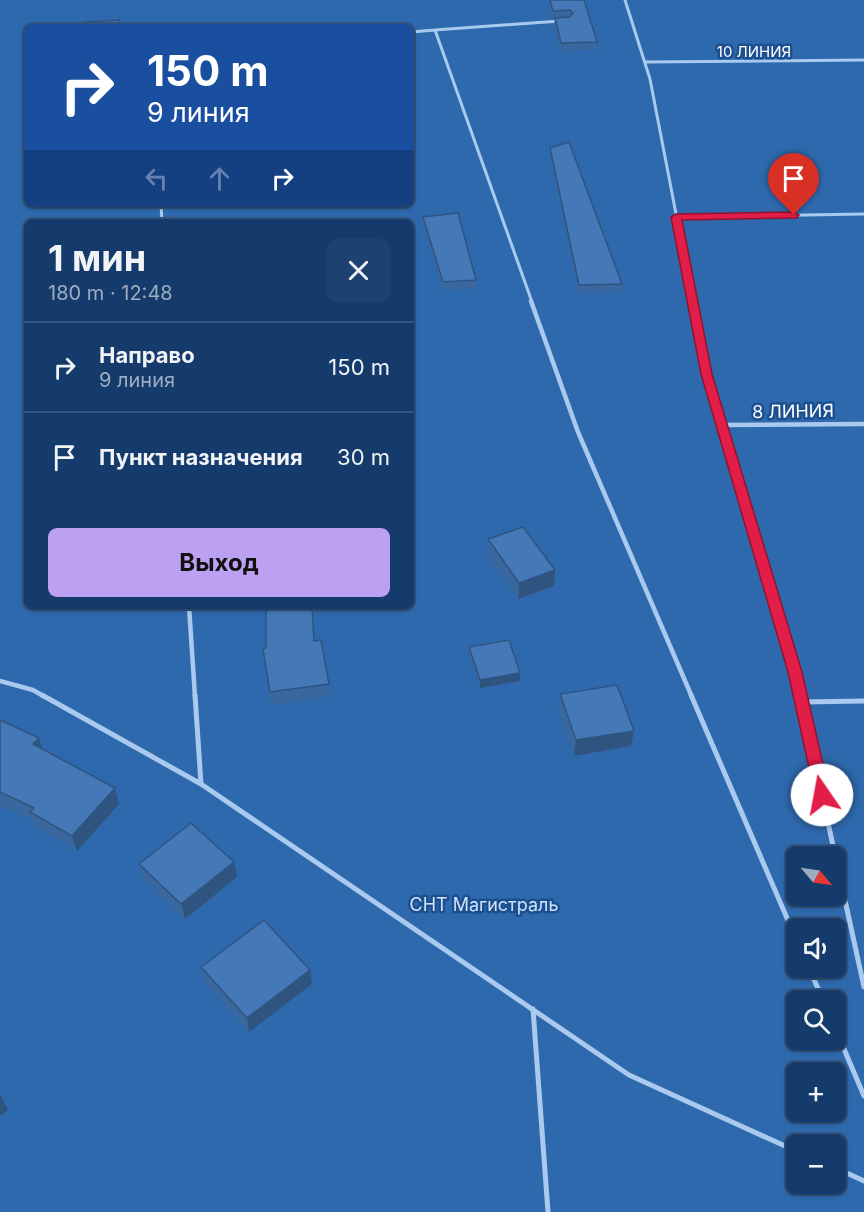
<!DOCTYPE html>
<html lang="ru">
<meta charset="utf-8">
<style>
body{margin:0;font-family:Inter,sans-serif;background:#1d4271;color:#f1f3f6;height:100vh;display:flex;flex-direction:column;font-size:22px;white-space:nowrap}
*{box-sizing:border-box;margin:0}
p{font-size:20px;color:#9dadc1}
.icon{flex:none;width:33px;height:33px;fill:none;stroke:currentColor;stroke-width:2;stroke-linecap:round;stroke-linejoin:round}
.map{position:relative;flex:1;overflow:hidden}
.drawer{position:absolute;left:24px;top:219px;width:390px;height:390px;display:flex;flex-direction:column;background:#143b6b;border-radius:9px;box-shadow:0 2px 4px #0004,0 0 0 2px #33557e}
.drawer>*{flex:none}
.top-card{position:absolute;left:24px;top:24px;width:390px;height:183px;border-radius:9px;box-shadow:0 2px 4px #0004,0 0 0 2px #33557e;background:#1a4fa0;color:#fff;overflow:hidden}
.needle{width:39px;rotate:119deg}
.tools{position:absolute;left:786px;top:846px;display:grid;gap:12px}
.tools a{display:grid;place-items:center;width:60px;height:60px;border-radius:9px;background:#143b6b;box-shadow:0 2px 4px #0004,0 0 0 2px #33557e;font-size:30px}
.pin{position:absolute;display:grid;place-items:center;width:51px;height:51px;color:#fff;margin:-62px -26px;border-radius:50% 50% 50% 0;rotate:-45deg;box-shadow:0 0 6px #0007}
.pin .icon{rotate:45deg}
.me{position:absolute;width:66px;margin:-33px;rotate:348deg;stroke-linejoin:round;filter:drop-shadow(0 0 4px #0008)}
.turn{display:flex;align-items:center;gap:21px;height:126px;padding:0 24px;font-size:27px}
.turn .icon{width:78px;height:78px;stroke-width:2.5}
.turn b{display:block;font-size:42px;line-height:51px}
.lanes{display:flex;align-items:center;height:57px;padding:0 24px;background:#0003;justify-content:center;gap:30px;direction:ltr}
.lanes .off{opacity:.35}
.round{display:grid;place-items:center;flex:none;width:63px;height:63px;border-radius:9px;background:#1d4271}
.overview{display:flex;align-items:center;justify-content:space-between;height:102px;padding:0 24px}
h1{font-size:36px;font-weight:700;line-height:45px}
.cta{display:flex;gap:12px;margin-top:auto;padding:12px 24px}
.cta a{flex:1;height:69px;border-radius:9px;background:#bca0f2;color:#111;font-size:24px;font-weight:700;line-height:69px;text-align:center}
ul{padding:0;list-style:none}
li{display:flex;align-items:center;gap:18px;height:90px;padding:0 24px;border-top:2px solid #33557e}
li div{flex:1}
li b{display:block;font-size:22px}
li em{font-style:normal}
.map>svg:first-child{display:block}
.green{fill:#2e69ad;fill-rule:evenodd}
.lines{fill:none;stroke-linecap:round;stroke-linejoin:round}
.service-far2{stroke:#a9c9ee;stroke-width:3}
.service-far1{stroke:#a9c9ee;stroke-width:4.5}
.service{stroke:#a9c9ee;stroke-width:5}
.wall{fill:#3a679d}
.shaded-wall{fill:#305480}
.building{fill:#4478b7;stroke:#305480;stroke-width:1.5}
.route{fill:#e11d48;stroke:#92132f;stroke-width:1.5}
.labels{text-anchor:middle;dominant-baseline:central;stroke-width:5;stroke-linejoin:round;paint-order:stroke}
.far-street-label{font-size:15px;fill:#fff;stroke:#1b4f8f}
.street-label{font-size:18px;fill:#fff;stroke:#1b4f8f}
.park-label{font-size:18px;fill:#cfe3fa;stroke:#1b4f8f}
</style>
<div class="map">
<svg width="864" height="1212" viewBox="0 0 864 1212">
<rect width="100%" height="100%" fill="#1b4f8f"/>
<path class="green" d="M0 0H864V1212H0ZM27 27H411V204H27ZM27 222H411V606H27ZM796 856H836V896H796ZM796 928H836V968H796ZM796 1000H836V1040H796ZM796 1072H836V1112H796ZM796 1144H836V1184H796Z"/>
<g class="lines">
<path class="service-far2" d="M625 0 650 79 693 302
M435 30 560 21
M411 32 435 30 532 302
M645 62 864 60
M161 204 162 222
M676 217 864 214"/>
<path class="service-far1" d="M531 301 578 432 692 697
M693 301 707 374 800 697
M722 425 864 424
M189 606 195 697
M0 681 33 690 45 697"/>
<path class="service" d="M42 695 201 784
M195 695 201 784 629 1075 796 1151
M691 695 796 939
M800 695 864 987
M802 702 864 701
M809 968 823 1000
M533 1009 548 1212
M836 1030 864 1096
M836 1168 864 1181"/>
</g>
<path class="wall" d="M548 0H584L597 42 596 49 560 51 554 26 555 18H557H552Z
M550 148 622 284 621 292 579 293 550 155Z
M423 217 476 280V288L443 290 423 225Z
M488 539 554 586 518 599 487 555Z
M313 606 314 641 329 684 330 696 271 705 263 649 266 648Z
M469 647 520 673V681L480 688 469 655Z
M560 694 631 746 574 756 559 710Z
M0 720 39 738 42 749 119 804 77 851 35 827 33 820 0 805Z
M139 864 237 877 185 919 143 879Z
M201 967 310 970 312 984 249 1032 204 981Z"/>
<path class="shaded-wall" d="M555 570 554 586 518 599 519 583Z
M520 673V681L480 688V680Z
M634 731 631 746 574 756 576 740Z
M39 738 44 753 33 744Z
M115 788 119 804 77 851 72 836Z
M234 862 237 877 185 919 181 904Z
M310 970 312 984 249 1032 247 1018Z
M1 1096 8 1110 0 1116V1097Z"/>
<path class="building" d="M550 0H584L597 42 561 43 555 18 570 17 573 13 570 10 553 11Z
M119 20 118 27H85V22Z
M569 142 622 284 579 285 550 148Z
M458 213 476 280 443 282 423 217Z
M523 527 555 570 519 583 488 539Z
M266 606H312L314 641 321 640 329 684 270 692 263 649 266 648Z
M509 640 520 673 480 680 469 647Z
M617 685 634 731 576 740 560 694Z
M0 720 39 738 33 744 115 788 72 836 30 812 34 808 0 792Z
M191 823 234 862 181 904 139 864Z
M264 920 310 970 247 1018 201 967Z"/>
<path class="route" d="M794 212 799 215 797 218 682 220 712 374 802 672 830 795 828 799 822 801 817 799 815 795 788 672 701 374 671 217 676 214Z"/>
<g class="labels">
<g class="far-street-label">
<text x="754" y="51">10 ЛИНИЯ</text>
</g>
<g class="street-label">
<text transform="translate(793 411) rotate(-1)">8 ЛИНИЯ</text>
</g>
<g class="park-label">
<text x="484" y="904">СНТ Магистраль</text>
</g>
</g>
</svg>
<div class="tools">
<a><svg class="needle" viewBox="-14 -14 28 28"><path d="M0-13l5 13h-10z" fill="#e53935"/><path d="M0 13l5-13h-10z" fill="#9dadc1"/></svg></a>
<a><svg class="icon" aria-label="sound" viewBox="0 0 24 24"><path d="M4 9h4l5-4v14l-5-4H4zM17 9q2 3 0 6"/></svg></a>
<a><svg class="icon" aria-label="search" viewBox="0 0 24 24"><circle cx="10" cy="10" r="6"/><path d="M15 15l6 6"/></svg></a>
<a>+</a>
<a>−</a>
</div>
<div class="pin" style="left:794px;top:215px;background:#d93025"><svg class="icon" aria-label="arrive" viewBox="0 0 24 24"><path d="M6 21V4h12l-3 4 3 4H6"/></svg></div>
<svg class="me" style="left:822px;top:795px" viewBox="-20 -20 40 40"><circle r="19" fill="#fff"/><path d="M0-13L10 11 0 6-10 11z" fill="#e11d48"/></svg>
<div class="top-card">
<div class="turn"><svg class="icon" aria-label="right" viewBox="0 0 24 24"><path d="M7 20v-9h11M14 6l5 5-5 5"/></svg><div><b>150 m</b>9 линия</div></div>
<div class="lanes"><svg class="icon off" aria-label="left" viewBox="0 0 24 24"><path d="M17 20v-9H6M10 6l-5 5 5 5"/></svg><svg class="icon off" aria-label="ahead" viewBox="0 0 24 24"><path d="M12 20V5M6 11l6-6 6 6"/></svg><svg class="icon" aria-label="right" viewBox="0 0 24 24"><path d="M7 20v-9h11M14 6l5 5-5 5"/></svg></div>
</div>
<section class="drawer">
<div class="overview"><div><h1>1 мин</h1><p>180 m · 12:48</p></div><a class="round"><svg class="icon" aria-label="close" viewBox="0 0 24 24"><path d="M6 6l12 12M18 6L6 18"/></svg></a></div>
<ul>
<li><svg class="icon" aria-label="right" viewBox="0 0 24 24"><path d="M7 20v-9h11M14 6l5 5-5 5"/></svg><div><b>Направо</b><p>9 линия</p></div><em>150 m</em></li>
<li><svg class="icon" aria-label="arrive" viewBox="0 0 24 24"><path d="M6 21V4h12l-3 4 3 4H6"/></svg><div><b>Пункт назначения</b></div><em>30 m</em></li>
</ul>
<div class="cta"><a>Выход</a></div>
</section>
</div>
